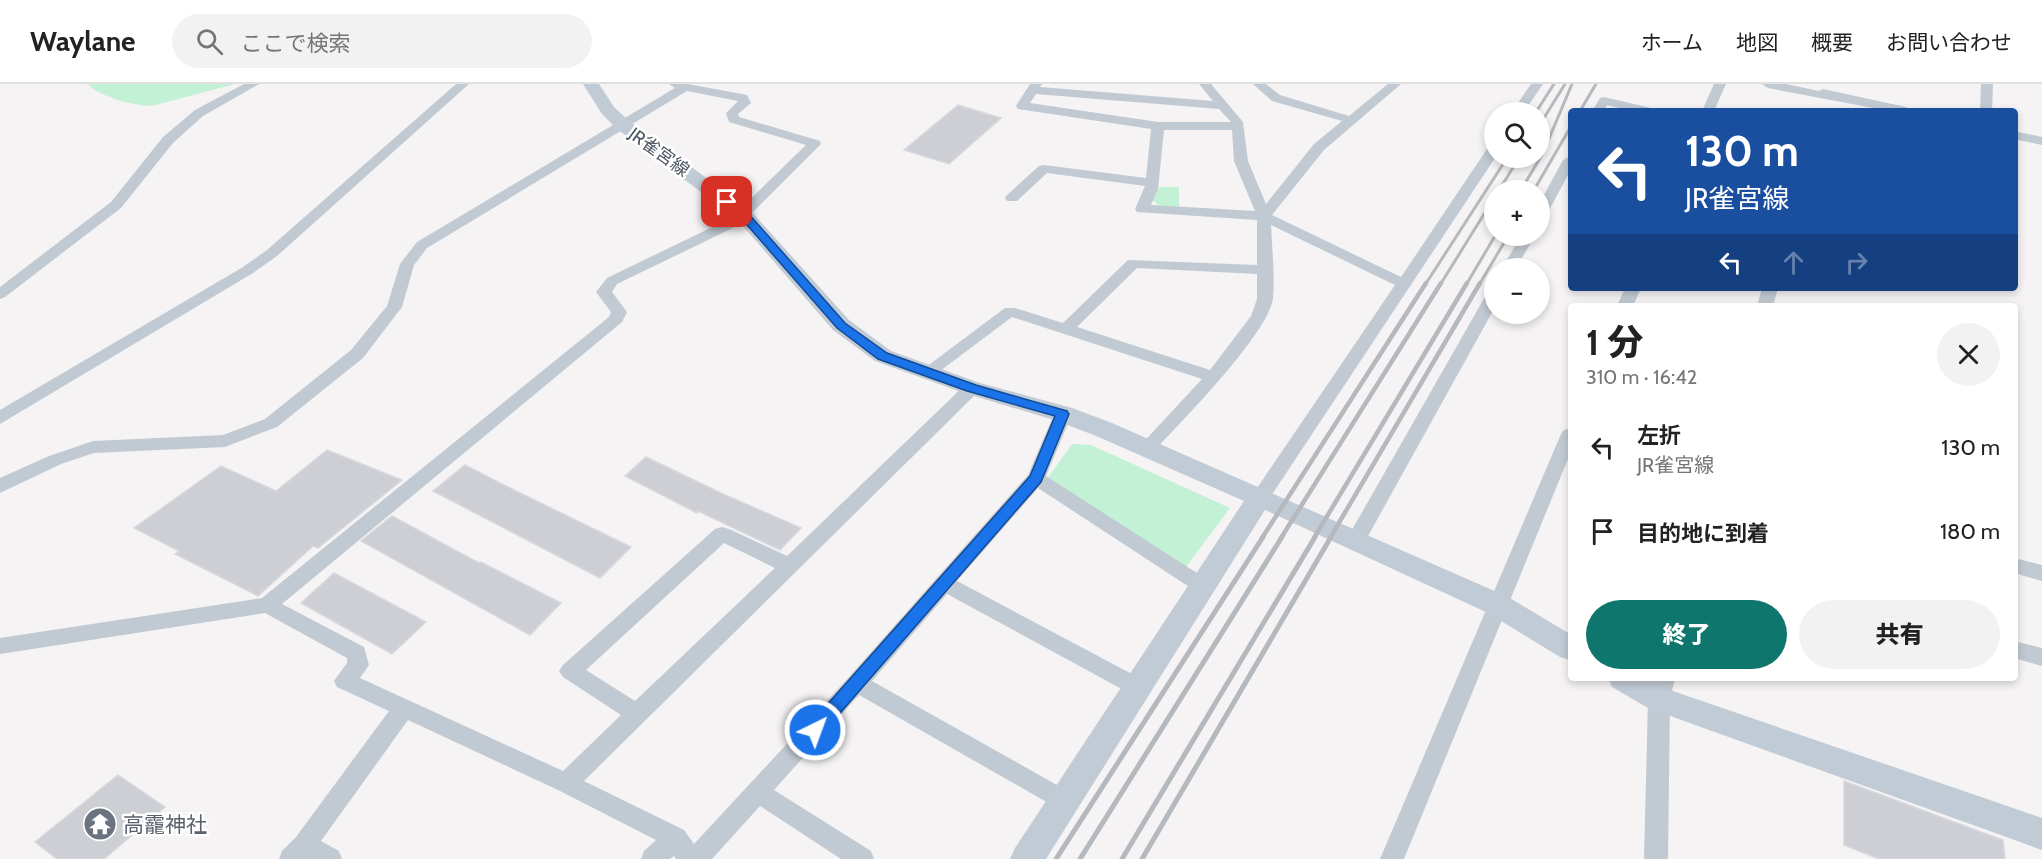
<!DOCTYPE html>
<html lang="ja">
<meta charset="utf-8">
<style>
body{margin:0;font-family:Cabin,"Noto Sans JP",sans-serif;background:#f2f2f2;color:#222;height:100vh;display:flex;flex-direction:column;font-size:22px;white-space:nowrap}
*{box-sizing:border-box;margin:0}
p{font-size:20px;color:#767676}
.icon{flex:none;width:33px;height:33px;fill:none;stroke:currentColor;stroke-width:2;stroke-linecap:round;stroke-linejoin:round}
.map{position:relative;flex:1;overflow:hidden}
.side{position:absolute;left:1568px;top:219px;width:450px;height:378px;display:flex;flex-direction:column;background:#fff;border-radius:6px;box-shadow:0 3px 9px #0003}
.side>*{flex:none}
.hud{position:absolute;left:1568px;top:24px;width:450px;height:183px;border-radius:6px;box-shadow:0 3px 9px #0003;background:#1a4fa0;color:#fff;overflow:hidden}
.fabs{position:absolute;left:1484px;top:18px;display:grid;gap:12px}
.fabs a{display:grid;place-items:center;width:66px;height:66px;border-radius:50%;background:#fff;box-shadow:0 3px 9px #0003;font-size:30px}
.pin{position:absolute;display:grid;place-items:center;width:51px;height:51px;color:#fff;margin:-26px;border-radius:12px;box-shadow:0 3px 9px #0006}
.me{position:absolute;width:66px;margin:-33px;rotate:42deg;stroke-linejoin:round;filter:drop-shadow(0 0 4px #0008)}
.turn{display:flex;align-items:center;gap:21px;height:126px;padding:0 18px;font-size:27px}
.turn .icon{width:78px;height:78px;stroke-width:2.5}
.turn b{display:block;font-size:42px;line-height:51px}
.lanes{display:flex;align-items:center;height:57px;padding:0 18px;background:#0003;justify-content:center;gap:30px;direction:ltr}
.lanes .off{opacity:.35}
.round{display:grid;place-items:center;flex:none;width:63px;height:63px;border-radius:32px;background:#f2f2f2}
.head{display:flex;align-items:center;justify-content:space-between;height:102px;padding:0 18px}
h1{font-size:36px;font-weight:800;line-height:45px}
.cta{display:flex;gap:12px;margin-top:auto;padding:12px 18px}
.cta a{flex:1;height:69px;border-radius:36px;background:#0f766e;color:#fff;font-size:24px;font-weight:800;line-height:69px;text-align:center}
.cta a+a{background:#f2f2f2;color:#222}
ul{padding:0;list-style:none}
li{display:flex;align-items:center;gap:18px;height:84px;padding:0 18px}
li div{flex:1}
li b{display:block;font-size:22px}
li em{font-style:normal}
header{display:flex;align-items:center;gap:36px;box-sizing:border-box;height:84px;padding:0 30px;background:#fff;border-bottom:2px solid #e0e0e0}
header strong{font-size:28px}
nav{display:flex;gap:33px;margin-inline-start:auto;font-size:21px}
.search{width:420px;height:54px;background:#f2f2f2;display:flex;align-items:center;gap:15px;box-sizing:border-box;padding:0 21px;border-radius:33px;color:#767676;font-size:22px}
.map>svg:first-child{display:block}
.green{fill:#c3f1d5}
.building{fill:#cdcfd5;stroke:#d7d9de;stroke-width:1.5}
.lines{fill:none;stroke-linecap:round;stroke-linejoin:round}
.street{fill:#c1cad2;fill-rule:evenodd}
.secondary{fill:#c1cbd6;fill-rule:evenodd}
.rail-far2{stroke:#b5b8bd;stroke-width:3}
.rail-far1{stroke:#b5b8bd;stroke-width:4.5}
.rail{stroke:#b5b8bd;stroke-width:5}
.route{fill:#1a73e8;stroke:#114b97;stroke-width:1.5}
.labels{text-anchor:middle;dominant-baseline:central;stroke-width:5;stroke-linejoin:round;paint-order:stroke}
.street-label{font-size:18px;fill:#4a5661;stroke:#fff}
.near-worship-label{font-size:21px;fill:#5b616d;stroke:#fff;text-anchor:start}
</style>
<header>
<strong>Waylane</strong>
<div class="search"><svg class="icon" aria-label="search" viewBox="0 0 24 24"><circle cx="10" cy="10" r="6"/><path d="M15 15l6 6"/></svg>ここで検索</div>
<nav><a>ホーム</a><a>地図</a><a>概要</a><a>お問い合わせ</a></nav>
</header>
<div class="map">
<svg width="2042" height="775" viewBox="0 0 2042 775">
<rect width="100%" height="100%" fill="#f5f3f3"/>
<path class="green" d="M87 0H235L152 22C131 21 103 14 87 0Z
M1159 103H1179V123L1160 122 1152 116Z
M1072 360 1091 361 1230 424 1186 483 1047 395Z"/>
<path class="building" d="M958 21 1001 34 949 80 904 66Z
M327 366 402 396 318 464 313 462 258 512 175 470 179 467 134 444 221 382 276 407Z
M646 373 723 410 801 444 780 466 698 427 697 429 625 392Z
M465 381 512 405 631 463 600 494 433 407Z
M392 432 479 479 481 478 561 519 530 551 361 457Z
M334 489 426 538 392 570 301 519Z
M118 691 165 723 104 775H57L35 758Z
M1844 697 2003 756 2005 775H1879L1844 761Z"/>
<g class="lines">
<path class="street" d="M244 0H259L203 32 173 59 121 124 5 213 0 215V203L111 118 163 53 195 26Z
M456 0H469L277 172 253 189 0 340V326L243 183 267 166Z
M669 0H688L747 11 751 19 738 30 739 33 820 57 821 60 741 140 617 200 612 208 627 228 622 238 282 520 364 563 369 581 360 594 563 687 621 631 563 593 559 587 563 581 715 445 722 443 729 445 787 472 966 300H978L980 304 978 308 584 697 684 746 694 760 849 593 1028 391 1054 330 1057 326H1069L1072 330 1046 392 1211 498 1214 503 1211 508 1204 511 1197 508 1038 404 957 497 1145 597 1148 603 1145 609 1137 612 1129 609 947 510 872 597 1073 710 1077 717 1073 724 1065 728 1057 724 859 611 774 706 871 767 874 775H841L760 722 712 775H676L674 772 670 775H641L644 767 656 756 558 706 408 636 321 757 339 767 342 775H279L282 767 296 753 389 627 337 603 334 597 347 579V574L265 529 0 570V554L262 514 609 233 611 228 596 208 607 194 731 134 806 61 729 38 726 29 738 17 687 7 427 164 414 181 402 223 363 274 277 343 225 363 94 369 61 380 0 409V394L49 372 93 357 223 351 265 335 351 266 387 222 400 180 417 158 675 4ZM724 459 775 484 635 617 586 586Z
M1030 0H1042L1040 3 1213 17 1199 0H1211L1243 38 1248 77 1266 120 1314 60 1342 37 1272 17 1253 0H1266L1280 11 1349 32 1388 0H1401L1324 66 1272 131 1401 193 1489 62 1494 61 1495 74 1267 418 1260 420 1253 418 1251 413 1395 201 1271 141C1272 165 1275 190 1273 214 1269 249 1180 339 1153 368H1141L1138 364 1202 295 1012 233 932 293H920L918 289 1005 224H1015L1063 239 1128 176 1257 181V136L1137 128 1135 125 1145 102 1047 89 1017 117H1007L1005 114 1007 111 1039 82 1044 81 1146 94 1151 45 1018 25 1016 22ZM1036 10 1219 25 1231 38H1158L1030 19ZM1164 46H1232L1234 77 1255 127 1151 121 1158 105ZM1137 184 1257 190V215L1251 232 1210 286 1077 243Z
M1531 0H1543L1524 28H1512Z
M1714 0H1726L1714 27H1702Z
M1762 0H1786L1819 7 1823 5 1906 23 1912 27H1889L1768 4Z
M1981 0H1993L1992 27H1980Z
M1604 13 1651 24 1653 27H1631L1607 21 1604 27H1592L1600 14Z
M2014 47 2042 53V61L2014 55Z
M1570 72V87L1546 132 1539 136V120L1563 76Z
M1521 152H1535L1516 184H1502Z
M1625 204H1641L1633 222H1617Z
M1762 204H1778L1773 222H1757Z
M1494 206V225L1363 461 1356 463 1349 461 1346 456 1349 451 1486 211Z
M1570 344V370L1404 775H1380L1561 350 1564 346Z
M2014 474 2042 481V497L2014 489Z
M2014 557 2042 564V582L2014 574Z
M1653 594H1675L1670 615 1668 775H1644L1648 615Z"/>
<path class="secondary" d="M583 0H599L614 23 629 37 751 127 849 236 891 267 980 299 1072 324 1112 339 1508 513 1570 550V576L1560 573 1488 529 1265 426 1046 775H1010L1015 764 1244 417 1094 351 1054 336 964 309 875 277 833 246 737 135 617 45 602 30Z
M1608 594H1649L1670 606 2042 734V766L1648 624 1612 603Z"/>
<path class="rail-far2" d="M1580 27 1596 0
M1536 28 1554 0
M1539 42 1565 0
M1499 106 1519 74
M1521 106 1543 69 1572 0
M1534 106 1570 44
M1425 201 1507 74
M1440 201 1494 114
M1466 201 1495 152
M1479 201 1508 152"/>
<path class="rail-far1" d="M1262 454 1426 199
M1281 454 1441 199
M1314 454 1467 199
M1330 454 1480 199"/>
<path class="rail" d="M1056 775 1263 453
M1080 775 1282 453
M1122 775 1315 453
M1142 775 1331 453"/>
</g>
<path class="route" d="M727 115 748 129 845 239 887 269 976 301 1067 327 1069 330 1041 398 821 651 815 653 809 651 806 646 809 641 1030 392 1055 332 967 307 878 275 837 244 740 133 723 121V116Z"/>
<defs>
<g id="temple-disc" transform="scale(1.725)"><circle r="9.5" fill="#6b7280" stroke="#fff"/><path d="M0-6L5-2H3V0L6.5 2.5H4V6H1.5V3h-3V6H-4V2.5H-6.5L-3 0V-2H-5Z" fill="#fff"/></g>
</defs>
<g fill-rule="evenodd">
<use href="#temple-disc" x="100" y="740"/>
</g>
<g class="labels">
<g class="street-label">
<text transform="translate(659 68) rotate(36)">JR雀宮線</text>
</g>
<g class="near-worship-label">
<text x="123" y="740">高靇神社</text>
</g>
</g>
</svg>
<div class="fabs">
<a><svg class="icon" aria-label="search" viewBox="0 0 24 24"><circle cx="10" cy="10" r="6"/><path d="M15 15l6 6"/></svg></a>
<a>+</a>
<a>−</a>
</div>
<div class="pin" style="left:727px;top:118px;background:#d93025"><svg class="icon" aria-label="arrive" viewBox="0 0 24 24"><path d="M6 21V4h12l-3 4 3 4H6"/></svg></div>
<svg class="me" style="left:815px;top:646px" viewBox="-20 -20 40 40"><circle r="17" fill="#1a73e8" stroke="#fff" stroke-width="3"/><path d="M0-11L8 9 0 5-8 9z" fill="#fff"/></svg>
<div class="hud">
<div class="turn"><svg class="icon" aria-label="left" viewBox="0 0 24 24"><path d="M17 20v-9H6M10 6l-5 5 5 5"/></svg><div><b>130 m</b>JR雀宮線</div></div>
<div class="lanes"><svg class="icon" aria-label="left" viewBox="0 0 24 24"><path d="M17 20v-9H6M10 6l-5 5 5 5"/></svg><svg class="icon off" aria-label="ahead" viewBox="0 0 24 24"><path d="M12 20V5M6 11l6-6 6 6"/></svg><svg class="icon off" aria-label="right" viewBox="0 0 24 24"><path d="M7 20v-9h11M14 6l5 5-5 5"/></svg></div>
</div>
<section class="side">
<div class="head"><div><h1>1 分</h1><p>310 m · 16:42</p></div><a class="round"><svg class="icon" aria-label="close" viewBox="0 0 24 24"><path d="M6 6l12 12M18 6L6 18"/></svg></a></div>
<ul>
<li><svg class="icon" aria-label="left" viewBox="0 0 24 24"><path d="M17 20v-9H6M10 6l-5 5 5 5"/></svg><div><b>左折</b><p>JR雀宮線</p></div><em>130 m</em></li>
<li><svg class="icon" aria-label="arrive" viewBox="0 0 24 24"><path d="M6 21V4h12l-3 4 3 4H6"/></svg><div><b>目的地に到着</b></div><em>180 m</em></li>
</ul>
<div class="cta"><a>終了</a><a>共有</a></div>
</section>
</div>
